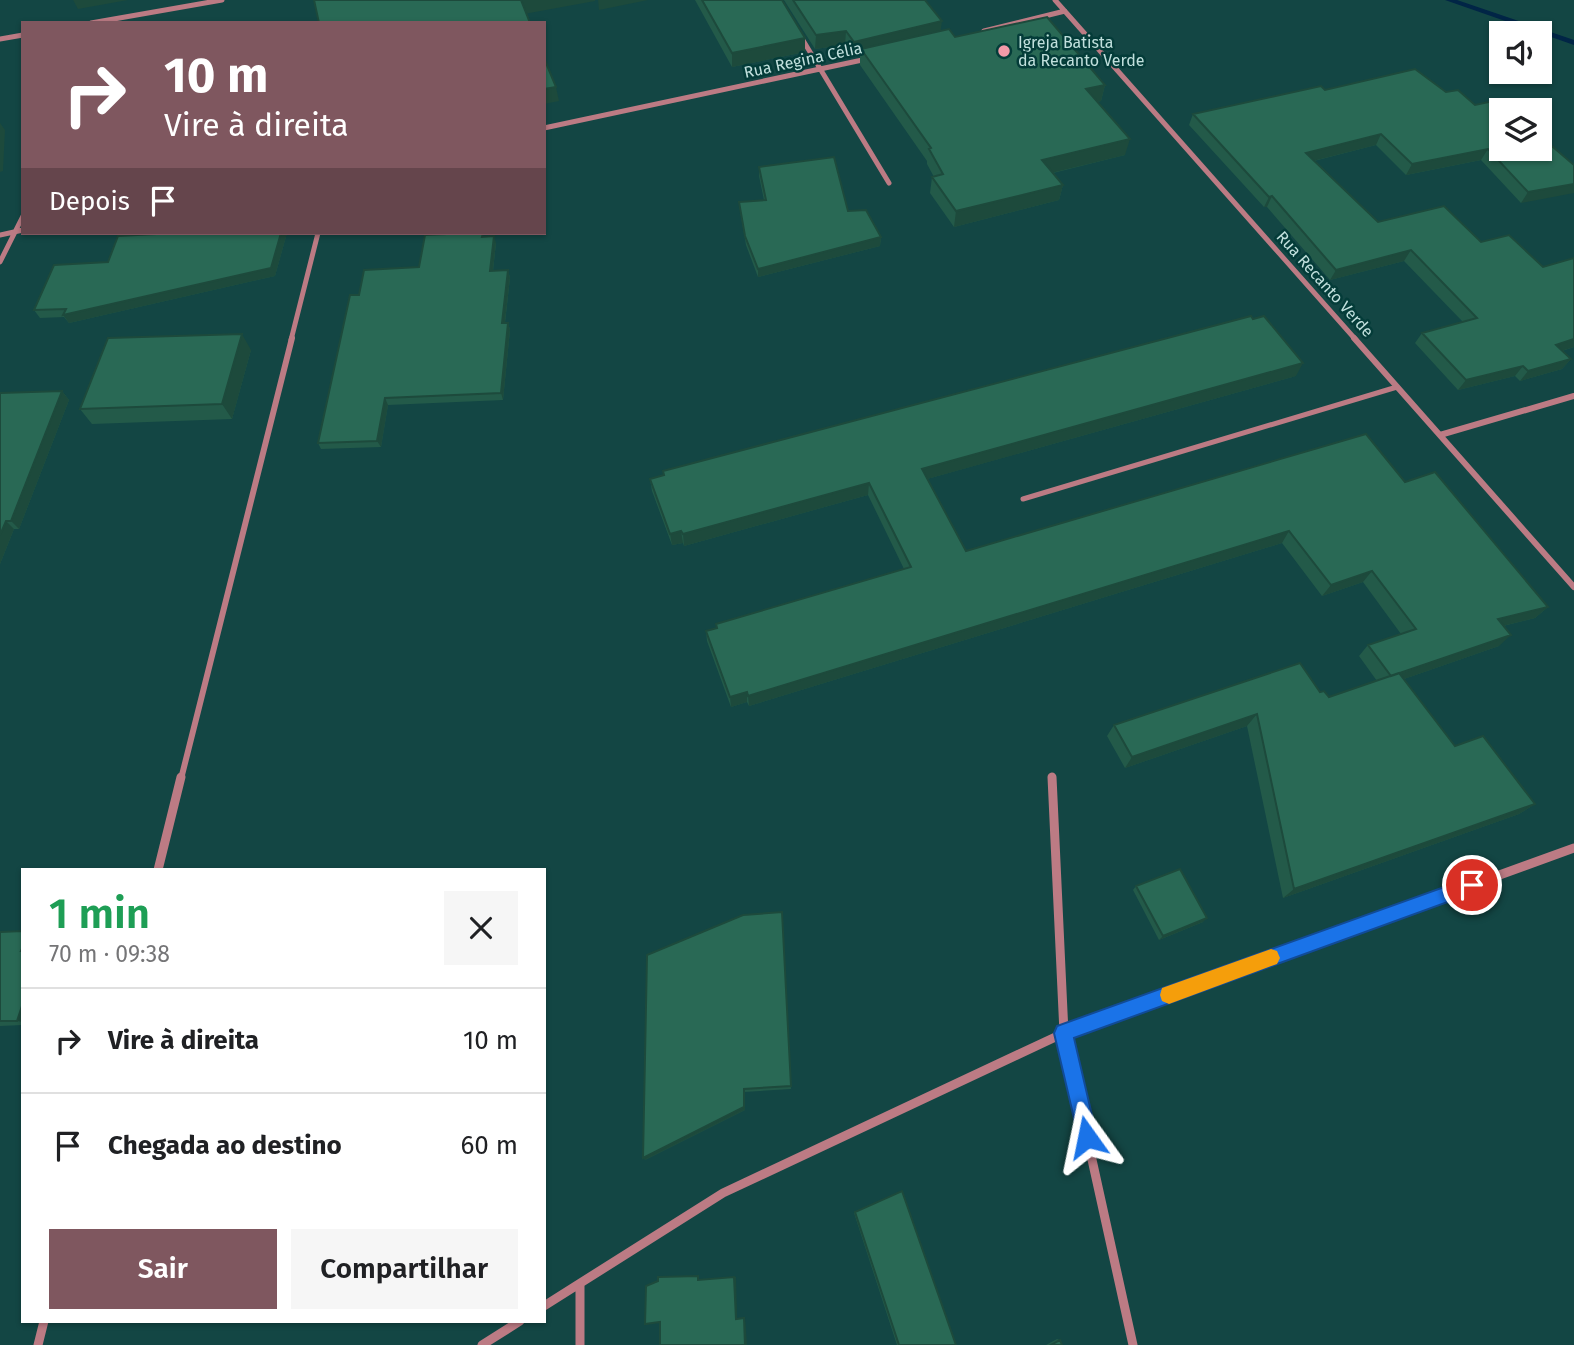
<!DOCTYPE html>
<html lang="pt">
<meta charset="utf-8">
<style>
body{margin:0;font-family:"Fira Sans",sans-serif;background:#f6f6f6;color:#202124;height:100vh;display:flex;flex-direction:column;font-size:26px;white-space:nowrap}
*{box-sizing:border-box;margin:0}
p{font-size:23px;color:#757577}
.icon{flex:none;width:38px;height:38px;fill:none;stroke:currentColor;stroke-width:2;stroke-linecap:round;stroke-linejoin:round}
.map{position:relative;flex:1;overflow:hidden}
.side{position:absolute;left:21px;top:868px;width:525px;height:455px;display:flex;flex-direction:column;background:#fff;border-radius:0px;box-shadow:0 2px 5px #0004}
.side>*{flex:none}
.hud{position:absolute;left:21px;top:21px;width:525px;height:214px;border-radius:0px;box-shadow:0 2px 5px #0004;background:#7f575f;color:#fff;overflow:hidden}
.tools{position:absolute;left:1489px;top:21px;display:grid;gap:14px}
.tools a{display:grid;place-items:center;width:63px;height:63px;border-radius:0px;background:#fff;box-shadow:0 2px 5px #0004;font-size:35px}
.pin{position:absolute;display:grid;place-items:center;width:60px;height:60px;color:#fff;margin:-30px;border:4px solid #fff;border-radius:50%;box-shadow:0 2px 7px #0007}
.me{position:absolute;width:77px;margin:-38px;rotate:348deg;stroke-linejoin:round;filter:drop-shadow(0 0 5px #0008)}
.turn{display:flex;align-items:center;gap:24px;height:147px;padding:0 28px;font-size:32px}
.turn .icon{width:91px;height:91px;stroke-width:2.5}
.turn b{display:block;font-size:49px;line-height:60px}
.then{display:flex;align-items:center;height:66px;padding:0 28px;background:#0003;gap:14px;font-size:26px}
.round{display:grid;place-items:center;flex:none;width:74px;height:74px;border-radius:0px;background:#f6f6f6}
.head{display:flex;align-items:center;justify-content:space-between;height:119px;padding:0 28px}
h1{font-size:42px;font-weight:600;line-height:52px;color:#1e9e55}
.primary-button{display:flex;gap:14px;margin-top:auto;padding:14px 28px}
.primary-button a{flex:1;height:80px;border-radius:0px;background:#7f575f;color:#fff;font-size:28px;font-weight:600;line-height:80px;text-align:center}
.primary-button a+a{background:#f6f6f6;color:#202124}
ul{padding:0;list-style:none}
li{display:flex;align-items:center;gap:21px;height:105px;padding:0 28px;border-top:2px solid #e0e0e0}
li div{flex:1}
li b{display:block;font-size:26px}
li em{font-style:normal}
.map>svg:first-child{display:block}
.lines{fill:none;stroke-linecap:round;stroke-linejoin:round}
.stream{fill:#012546;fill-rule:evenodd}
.lane{stroke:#bc7b84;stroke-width:5}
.street-far2{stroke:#bc7b84;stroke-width:5}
.street-far1{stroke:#bc7b84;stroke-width:6}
.street{stroke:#bc7b84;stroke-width:9}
.wall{fill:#235a49}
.shaded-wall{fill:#1d4a3c}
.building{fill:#296955;stroke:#1d4a3c;stroke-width:2}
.route{fill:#1a73e8;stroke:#114b97;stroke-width:2}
.slow{fill:#f59e0b}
.poi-dot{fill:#f39aa8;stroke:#043c39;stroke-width:2.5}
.labels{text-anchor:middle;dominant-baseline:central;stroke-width:5;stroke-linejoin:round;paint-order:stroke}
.far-poi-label{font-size:16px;fill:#c1e0dd;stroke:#043c39;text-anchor:start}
.far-street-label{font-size:16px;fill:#c1e0dd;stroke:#043c39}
</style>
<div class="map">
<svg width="1574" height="1345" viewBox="0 0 1574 1345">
<rect width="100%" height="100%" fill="#134644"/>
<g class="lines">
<path class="stream" d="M1445 0H1457L1574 40V45Z"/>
<path class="lane" d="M1023 499 1397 387"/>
<path class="street-far2" d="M1055 0 1356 340
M91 23 222 0
M984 31 1065 11
M801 37 889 183
M0 39 23 35
M544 128 867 59
M0 235 23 230
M0 262 23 216
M291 340 318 233"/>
<path class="street-far1" d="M1354 338 1574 587
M1440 435 1574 396
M181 779 292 338"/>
<path class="street" d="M1052 777 1064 1033 1133 1345
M158 870 181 777
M580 1284V1345
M544 1306 723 1193 1064 1033 1574 848
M38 1345 44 1321
M482 1345 520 1321"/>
</g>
<path class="wall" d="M695 0H782L805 38V52L732 67Z
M784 0H925L940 31 955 37 1105 85 1101 101 1097 102 1125 155 1053 173 1063 185 1059 200 954 227 930 193 932 177H934L927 164V161L860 65V54L853 56 845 45 815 49Z
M1325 90 1446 92 1475 105 1574 165 1521 203 1481 160 1406 175 1376 145 1314 161 1378 222 1481 242 1543 267 1574 258V347L1562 351 1571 359 1562 369 1520 381 1515 376 1458 390 1415 343 1422 333 1463 322 1404 261 1330 280 1267 207H1264L1189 125 1193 114Z
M759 167 848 211 881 237 880 246 758 277 746 245 740 211 739 202 764 200 759 176Z
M175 233H287L275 276 69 323 64 317 40 318 34 310 108 262Z
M484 237 496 243 493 271 508 270 510 278 505 323H508L510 330 503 400 388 405 381 447 321 449 318 443 419 267Z
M251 350 232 419 92 424 80 409Z
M1296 376 927 479 966 551 1405 482 1548 607 1535 618 1503 626 1499 646 1404 679 1455 746 1535 804 1519 814 1283 898 1247 726 1125 768 1107 736 1114 725 1320 692 1329 697 1377 681 1359 656 1368 645 1401 634 1363 582 1322 596 1282 543 749 706 747 702 731 707 707 641 706 631 717 628 716 624 904 569 868 495 684 546 683 543 672 545 652 491 650 479 664 475 663 471Z
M62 391 69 400 19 529H14L0 564V393Z
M1136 886 1203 922 1159 940 1133 890Z
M782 912 791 1089 744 1092 745 1110 645 1160Z
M23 931V1025L0 1026V932Z
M855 1212 956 1345H897L854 1213Z
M1057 1339 1060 1340 1062 1345H1046Z"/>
<path class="shaded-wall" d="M73 0H128L78 9Z
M521 0H595V1L524 14Z
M598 0H648L599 10Z
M942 21 940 35 861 49 860 54 853 56 854 42Z
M846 31 845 45 815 49 816 35Z
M805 38V52L732 67V53Z
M1105 85 1101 101 1082 105 1086 89Z
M556 87 559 101 544 104V89Z
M0 123 5 130 3 171 0 172Z
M1381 134 1376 145 1301 164 1306 153Z
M1130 139 1125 155 1039 176 1042 160Z
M1488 149 1481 160 1406 175 1412 164Z
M1574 184V193L1521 203 1528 192Z
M1063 185 1059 200 954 227 956 211Z
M1272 196 1267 207H1264L1269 197Z
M281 233H287L275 276 69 323 63 315Z
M494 236 496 243 492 278 490 271Z
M881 237 880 246 758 277V269Z
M1411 250 1404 261 1330 280 1336 270Z
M508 270 510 278 504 330 502 323Z
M508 323 510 330 503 400 501 393Z
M242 334 251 350 232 419 222 404Z
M1574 339V347L1548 355 1556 345Z
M1571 359 1562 369 1520 381 1528 371Z
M1303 363 1296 376 920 481 922 469Z
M1523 366 1515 376 1458 390 1466 380Z
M62 391 69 400 19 529 11 521Z
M385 398 388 405 381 447 377 441Z
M869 483 868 495 684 546 683 534Z
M6 521 14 529 0 564V535Z
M681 531 683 543 672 545 670 534Z
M1289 531 1282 543 749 706 748 696Z
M1372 571 1363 582 1322 596 1331 585Z
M1548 607 1535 618 1486 630 1498 619Z
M1511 635 1499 646 1381 687 1391 677Z
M747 692V702L731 707 730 697Z
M1257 714 1247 726 1125 768 1132 757Z
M1535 804 1519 814 1283 898 1294 889Z
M1207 918 1203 922 1159 940 1163 936Z
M23 1003V1022L17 1021Z
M744 1089 745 1110 645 1160 643 1158Z
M734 1277H736L737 1318 736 1319Z
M745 1317 747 1345H745L744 1318Z"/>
<path class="building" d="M314 0H522H521L530 23H319Z
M702 0H782L805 38 732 53Z
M793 0H925L942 21 854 42 846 31 816 35Z
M1047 17 1105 85 1086 89 1130 139 1042 160 1063 185 956 211 932 177 943 174 929 149 931 148 861 49 949 29 955 37Z
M544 58 556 87 544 89Z
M1415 69 1446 92 1458 90 1475 105 1498 100 1510 110H1502V149H1540V136L1574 165V184L1528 192 1488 149 1412 164 1381 134 1306 153 1378 222 1444 206 1481 242 1509 235 1543 267 1574 258V339L1556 345 1571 359 1528 371 1523 366 1466 380 1422 333 1477 318 1411 250 1336 270 1272 196 1269 197 1193 114 1321 86 1325 90Z
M834 157 848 211 866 210 881 237 758 269 745 236 739 202 766 200 759 167Z
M175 233H281L271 268 63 315 66 309 34 310 54 265 108 262 118 236Z
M469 233H483L482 237 494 236 490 271 508 270 502 323H508L501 393 385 398 377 441 318 443 350 295H359L364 270 419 267 425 235Z
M1251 316 1253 319 1264 316 1303 363 922 469 966 551 1366 434 1405 482 1435 472 1548 607 1498 619 1511 635 1391 676 1368 645 1416 629 1372 571 1331 585 1289 531 748 696 747 692 730 697 706 631 717 628 716 624 911 567 869 483 683 534 681 531 670 534 650 479 664 475 663 471Z
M242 334 222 404 80 409 108 338Z
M62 391 11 521H6L0 535V393Z
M1300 663 1320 692 1324 691 1329 697 1399 673 1455 746 1483 736 1535 804 1294 889 1257 714 1132 757 1114 725Z
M1180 869 1207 918 1163 936 1136 886Z
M782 912 791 1086 744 1089V1107L643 1158 647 955 743 915Z
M23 931V947L21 951H23V1003L17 1021H0V932Z
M902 1191 956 1345H899L855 1212Z
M698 1276V1280L734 1277 736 1319 744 1318 745 1345H660V1322L645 1324 646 1286 658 1281V1277Z
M1060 1340 1062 1345H1051Z"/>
<path class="route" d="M1472 877 1478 879 1481 885 1478 891 1074 1038 1097 1137 1094 1144 1087 1147 1080 1144 1054 1033 1057 1026Z"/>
<path class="slow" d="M1271 949 1277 951 1280 958 1277 964 1169 1004 1162 1001 1160 995 1162 988Z"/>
<circle class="poi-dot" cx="1004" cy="51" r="7"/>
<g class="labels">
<g class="far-poi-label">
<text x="1018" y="42">Igreja Batista<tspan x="1018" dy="18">da Recanto Verde</tspan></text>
</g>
<g class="far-street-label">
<text transform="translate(803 60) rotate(-12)">Rua Regina Célia</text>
<text transform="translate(1325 284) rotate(48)">Rua Recanto Verde</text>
</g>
</g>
</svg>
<div class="tools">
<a><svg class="icon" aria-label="sound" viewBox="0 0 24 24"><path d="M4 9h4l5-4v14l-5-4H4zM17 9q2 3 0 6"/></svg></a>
<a><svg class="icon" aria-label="layers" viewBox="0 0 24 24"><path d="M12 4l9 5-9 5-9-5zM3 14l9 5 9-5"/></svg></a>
</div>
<div class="pin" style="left:1472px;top:885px;background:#d93025"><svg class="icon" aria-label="arrive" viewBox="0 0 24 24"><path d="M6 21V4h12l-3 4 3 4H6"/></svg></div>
<svg class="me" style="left:1087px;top:1137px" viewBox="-20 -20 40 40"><path d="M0-17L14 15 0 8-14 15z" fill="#1a73e8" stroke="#fff" stroke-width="4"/></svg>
<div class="hud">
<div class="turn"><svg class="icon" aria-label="right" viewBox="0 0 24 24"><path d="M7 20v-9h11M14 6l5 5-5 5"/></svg><div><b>10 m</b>Vire à direita</div></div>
<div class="then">Depois<svg class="icon" aria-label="arrive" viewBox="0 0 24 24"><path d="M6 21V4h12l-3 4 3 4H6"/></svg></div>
</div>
<section class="side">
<div class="head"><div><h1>1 min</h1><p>70 m · 09:38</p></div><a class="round"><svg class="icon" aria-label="close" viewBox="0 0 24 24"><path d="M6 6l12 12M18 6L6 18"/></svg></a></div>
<ul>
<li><svg class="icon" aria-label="right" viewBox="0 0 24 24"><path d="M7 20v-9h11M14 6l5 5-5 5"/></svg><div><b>Vire à direita</b></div><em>10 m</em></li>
<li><svg class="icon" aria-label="arrive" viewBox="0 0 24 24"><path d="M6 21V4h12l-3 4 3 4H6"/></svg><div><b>Chegada ao destino</b></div><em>60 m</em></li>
</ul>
<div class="primary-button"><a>Sair</a><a>Compartilhar</a></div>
</section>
</div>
